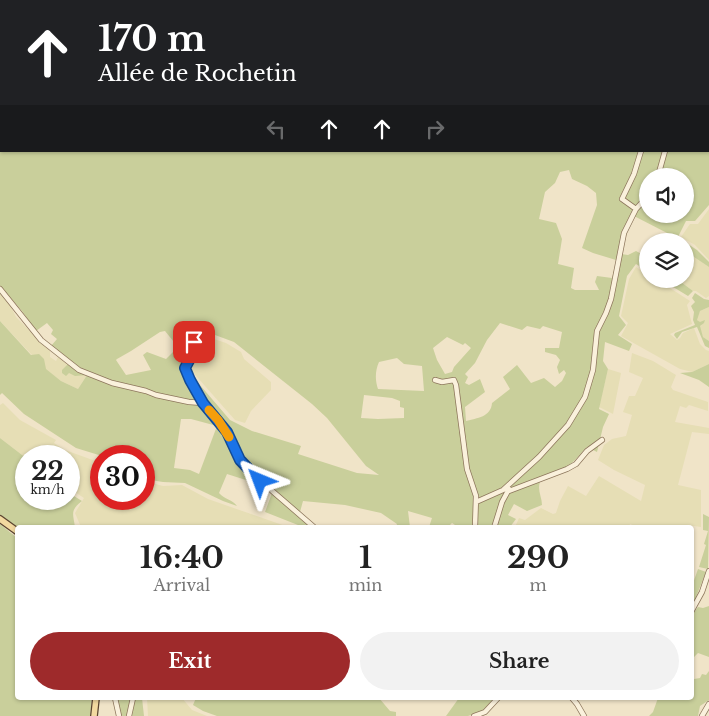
<!DOCTYPE html>
<meta charset="utf-8">
<style>
body{margin:0;font-family:"Libre Baskerville",serif;background:#f2f2f2;color:#222;height:100vh;display:flex;flex-direction:column;font-size:19px;white-space:nowrap}
*{box-sizing:border-box;margin:0}
p{font-size:16px;color:#767676}
.icon{flex:none;width:28px;height:28px;fill:none;stroke:currentColor;stroke-width:2;stroke-linecap:round;stroke-linejoin:round}
.map{position:relative;flex:1;overflow:hidden}
.side{position:absolute;left:15px;top:525px;width:679px;height:175px;display:flex;flex-direction:column;background:#fff;border-radius:5px;box-shadow:0 1px 4px #0004}
.side>*{flex:none}
.top-card{position:absolute;left:0px;top:0px;width:710px;height:152px;box-shadow:0 1px 4px #0004;background:#202124;color:#fff;overflow:hidden}
.controls{position:absolute;left:639px;top:168px;display:grid;gap:10px}
.controls a{display:grid;place-items:center;width:55px;height:55px;border-radius:50%;background:#fff;box-shadow:0 1px 4px #0004;font-size:25px}
.speed{position:absolute;left:15px;top:445px;display:flex;gap:10px;font-size:25px;font-weight:700;text-align:center}
.speed>*{display:grid;place-content:center;width:65px;height:65px;border-radius:50%;background:#fff;box-shadow:0 1px 4px #0004;line-height:1}
.speed small{font-size:12px;font-weight:400}
.speed .limit{border:8px solid #d22;background:#fff;color:#111}
.pin{position:absolute;display:grid;place-items:center;width:42px;height:42px;color:#fff;margin:-21px;border-radius:10px;box-shadow:0 2px 8px #0006}
.me{position:absolute;width:55px;margin:-28px;rotate:316deg;stroke-linejoin:round;filter:drop-shadow(0 0 4px #0008)}
.turn{display:flex;align-items:center;gap:18px;height:105px;padding:0 15px;font-size:22px}
.turn .icon{width:65px;height:65px;stroke-width:2.5}
.turn b{display:block;font-size:35px;line-height:42px}
.lanes{display:flex;align-items:center;height:48px;padding:0 15px;background:#0003;justify-content:center;gap:25px;direction:ltr}
.lanes .off{opacity:.35}
.eta{display:flex;justify-content:space-evenly;align-items:center;height:85px;text-align:center}
.eta b{font-size:30px;font-weight:700;line-height:35px}
.cta{display:flex;gap:10px;margin-top:auto;padding:10px 15px}
.cta a{flex:1;height:58px;border-radius:30px;background:#9e2a2b;color:#fff;font-size:20px;font-weight:700;line-height:58px;text-align:center}
.cta a+a{background:#f2f2f2;color:#222}
.map>svg:first-child{display:block}
.farmland{fill:#e6deb5}
.green{fill:#c9cf9b;fill-rule:evenodd}
.lines{fill:none;stroke-linecap:round;stroke-linejoin:round}
.minor-casing{stroke:#8d765c;stroke-width:6}
.major-casing{stroke:#5b4430;stroke-width:8}
.minor{stroke:#faf1dc;stroke-width:4.5}
.major{stroke:#f3d9a0;stroke-width:5.5}
.route-casing{stroke:#114b97;stroke-width:12}
.route{stroke:#1a73e8;stroke-width:9}
.slow{stroke:#f59e0b;stroke-width:9}
</style>
<div class="map">
<svg width="709" height="716" viewBox="0 0 709 716">
<rect width="100%" height="100%" fill="#f0e4c8"/>
<path class="farmland" d="M709 209V260L695 245 681 237 690 224H698Z
M685 251 709 267V296L706 298 696 291H693L677 279H685Z
M636 267 647 274 648 279H656L690 301 687 305 692 324 670 334 677 340 680 338 683 333 694 328 700 344 706 350 709 351V364L692 372 680 369 621 336 628 323 621 316 629 279Z
M0 293 10 305 16 317 50 351V357L56 361 58 357 69 364V373L87 375 78 389 61 381 45 369 0 321Z
M709 307V341L703 337 699 326 702 325 697 320V317L700 311Z
M214 339 226 343 241 352 244 359 271 382V390L251 411 245 423 235 420 190 369 206 344Z
M632 353 653 361 676 375 671 387 673 390 708 402V411L689 405 686 408 680 406 675 422 709 428V434L692 432 678 485 701 490V527L687 525 686 527 640 528 630 524 629 528H555L551 525 549 527H515L519 518 525 520 541 508 553 514 556 513 560 501 568 486 586 496 599 476 641 501 645 485 614 470 598 460 604 445 612 439 626 436 632 415 623 412 629 396H635L643 378 629 372Z
M608 369 621 373 613 414 599 407Z
M3 403 20 420 56 440 54 443 65 450 101 463V499H144V481L163 486 182 485 208 499 288 527H81L75 513 84 498 69 488V456H26V458L0 438V405Z
M147 698H182L192 710 207 716H148Z"/>
<path class="green" d="M0 0H676L677 1H1V151H709V54V205L695 221H686L678 237 684 241H664L669 234 634 216 628 229 621 254 628 255 636 251 647 257V271L636 264 627 276 619 316 626 325 618 335 632 344 629 351 605 342 603 361 608 369 599 409 609 414 603 427 597 452 587 447C579 455 573 464 563 469 556 472 543 473 540 482 537 490 542 497 542 505L527 511 514 504 508 515 516 519 510 527H458L452 523 448 527H429L432 518 408 511 410 527H396L397 524 381 513 345 505 303 501 300 512 313 527H303L265 512 272 493 252 482 227 474 219 493C224 499 233 500 237 506L223 501 185 483 163 482 144 479V456H102L76 448 24 414 2 393 0 395V321L31 355 39 354 44 359 46 369 61 381 78 389 87 375 75 376 69 373 66 376 62 373V370L71 361 51 346 57 339 51 334 53 330 47 323 36 331 22 311 0 286ZM569 170 572 179 587 186 596 193 597 205 582 248 593 253 616 260V263L612 278 597 276 595 282 599 290H575L571 288 574 268 558 264 562 239 556 223 539 219 545 192 555 183 560 172ZM648 176H685V214H648ZM500 323 522 330 527 326 540 329 543 326 562 332 559 348H545V352L556 355 560 360 557 367 559 374 564 370 566 373 562 381 555 387 544 378 531 383 517 365 503 377 510 389 492 403C491 417 477 418 466 421L465 407 485 392 480 379 469 385 465 383 468 377 465 374 475 363 487 340ZM165 331 178 347 166 359 147 352 143 355 151 370 126 375 116 360 117 359 131 351 160 332ZM210 335H215L234 342 312 404 327 418 366 466 379 475 357 473 298 454 301 446 252 431 230 420 188 371V367L198 354 197 349ZM447 337 463 345 465 343 471 348 454 367 452 372 445 374 437 360 433 348ZM397 358 404 364 422 366 424 391 378 389C375 380 375 371 379 362ZM364 395 392 398 400 401V407L404 408V418L378 419 361 418ZM181 419H191L217 426 199 474 190 470 174 468Z
M685 242 697 250 709 262V267L685 251Z
M660 279H677L693 291 688 296Z
M695 293 704 299 709 300V307L700 311 697 320 700 322 705 320 704 323 700 326 703 337 709 341V348L705 346 697 327 682 332 677 339 674 335 675 333 695 325 693 320 694 312 691 306 695 302 692 298Z
M709 364V387L699 380 680 373 692 372Z
M0 438 26 458V499H69V493L82 501C70 510 73 514 75 527L17 528 0 515Z
M703 514 709 517 708 569 699 567 706 545 704 544 708 531 703 530Z
M0 524 17 538 18 698H92L90 716H0Z
M698 569 706 572 694 602C689 591 694 581 698 569Z
M709 606V657L698 653 691 660V616L698 607 703 608Z
M709 671V700L700 706 698 716H649L653 712 658 698H691V683L694 679 700 678 702 674 706 675Z
M117 698H131L127 716H121Z
M135 698H142L144 716H132Z
M196 698H379L390 711 396 712V716H217L203 711 193 705Z
M459 698H494L483 711 468 716H446Z"/>
<g class="lines">
<g class="minor-casing">
<path id="minor" d="M658 176 665 151
M636 209 622 199 634 174 641 151
M0 289 41 340 79 370 112 383 146 391 156 395 189 402 203 403
M194 342 193 352 186 366V371L203 403 227 432 240 460 248 470 315 528
M435 380 442 382 454 380 456 385 467 469 476 496 475 528
M509 491 567 469 576 464 587 451 602 440
M476 502 503 490 539 457 568 425 585 397 593 370 597 331 606 313 611 299 624 233 636 209 648 196
M494 528 502 502 509 489
M691 612 702 592 709 571
M115 698 119 716
M572 698 577 704 584 716
M129 716 133 698
M474 716 485 712 498 698
M702 716 709 704"/>
</g>
<g class="major-casing">
<path id="major" d="M0 519 18 532
M94 716 96 698"/>
</g>
<use href="#minor" class="minor"/>
<use href="#major" class="major"/>
</g>
<g class="lines">
<g class="route-casing">
<path id="route" d="M194 342 192 355 185 368 190 380 203 403 227 432 240 460 260 481"/>
</g>
<use href="#route" class="route"/>
<path class="slow" d="M209 410 218 420 229 437"/>
</g>
</svg>
<div class="controls">
<a><svg class="icon" aria-label="sound" viewBox="0 0 24 24"><path d="M4 9h4l5-4v14l-5-4H4zM17 9q2 3 0 6"/></svg></a>
<a><svg class="icon" aria-label="layers" viewBox="0 0 24 24"><path d="M12 4l9 5-9 5-9-5zM3 14l9 5 9-5"/></svg></a>
</div>
<div class="speed"><div>22<small>km/h</small></div><div class="limit">30</div></div>
<div class="pin" style="left:194px;top:342px;background:#d93025"><svg class="icon" aria-label="arrive" viewBox="0 0 24 24"><path d="M6 21V4h12l-3 4 3 4H6"/></svg></div>
<svg class="me" style="left:260px;top:481px" viewBox="-20 -20 40 40"><path d="M0-17L14 15 0 8-14 15z" fill="#1a73e8" stroke="#fff" stroke-width="4"/></svg>
<div class="top-card">
<div class="turn"><svg class="icon" aria-label="ahead" viewBox="0 0 24 24"><path d="M12 20V5M6 11l6-6 6 6"/></svg><div><b>170 m</b>Allée de Rochetin</div></div>
<div class="lanes"><svg class="icon off" aria-label="left" viewBox="0 0 24 24"><path d="M17 20v-9H6M10 6l-5 5 5 5"/></svg><svg class="icon" aria-label="ahead" viewBox="0 0 24 24"><path d="M12 20V5M6 11l6-6 6 6"/></svg><svg class="icon" aria-label="ahead" viewBox="0 0 24 24"><path d="M12 20V5M6 11l6-6 6 6"/></svg><svg class="icon off" aria-label="right" viewBox="0 0 24 24"><path d="M7 20v-9h11M14 6l5 5-5 5"/></svg></div>
</div>
<section class="side">
<div class="eta">
<div><b>16:40</b><p>Arrival</p></div>
<div><b>1</b><p>min</p></div>
<div><b>290</b><p>m</p></div>
</div>
<div class="cta"><a>Exit</a><a>Share</a></div>
</section>
</div>
